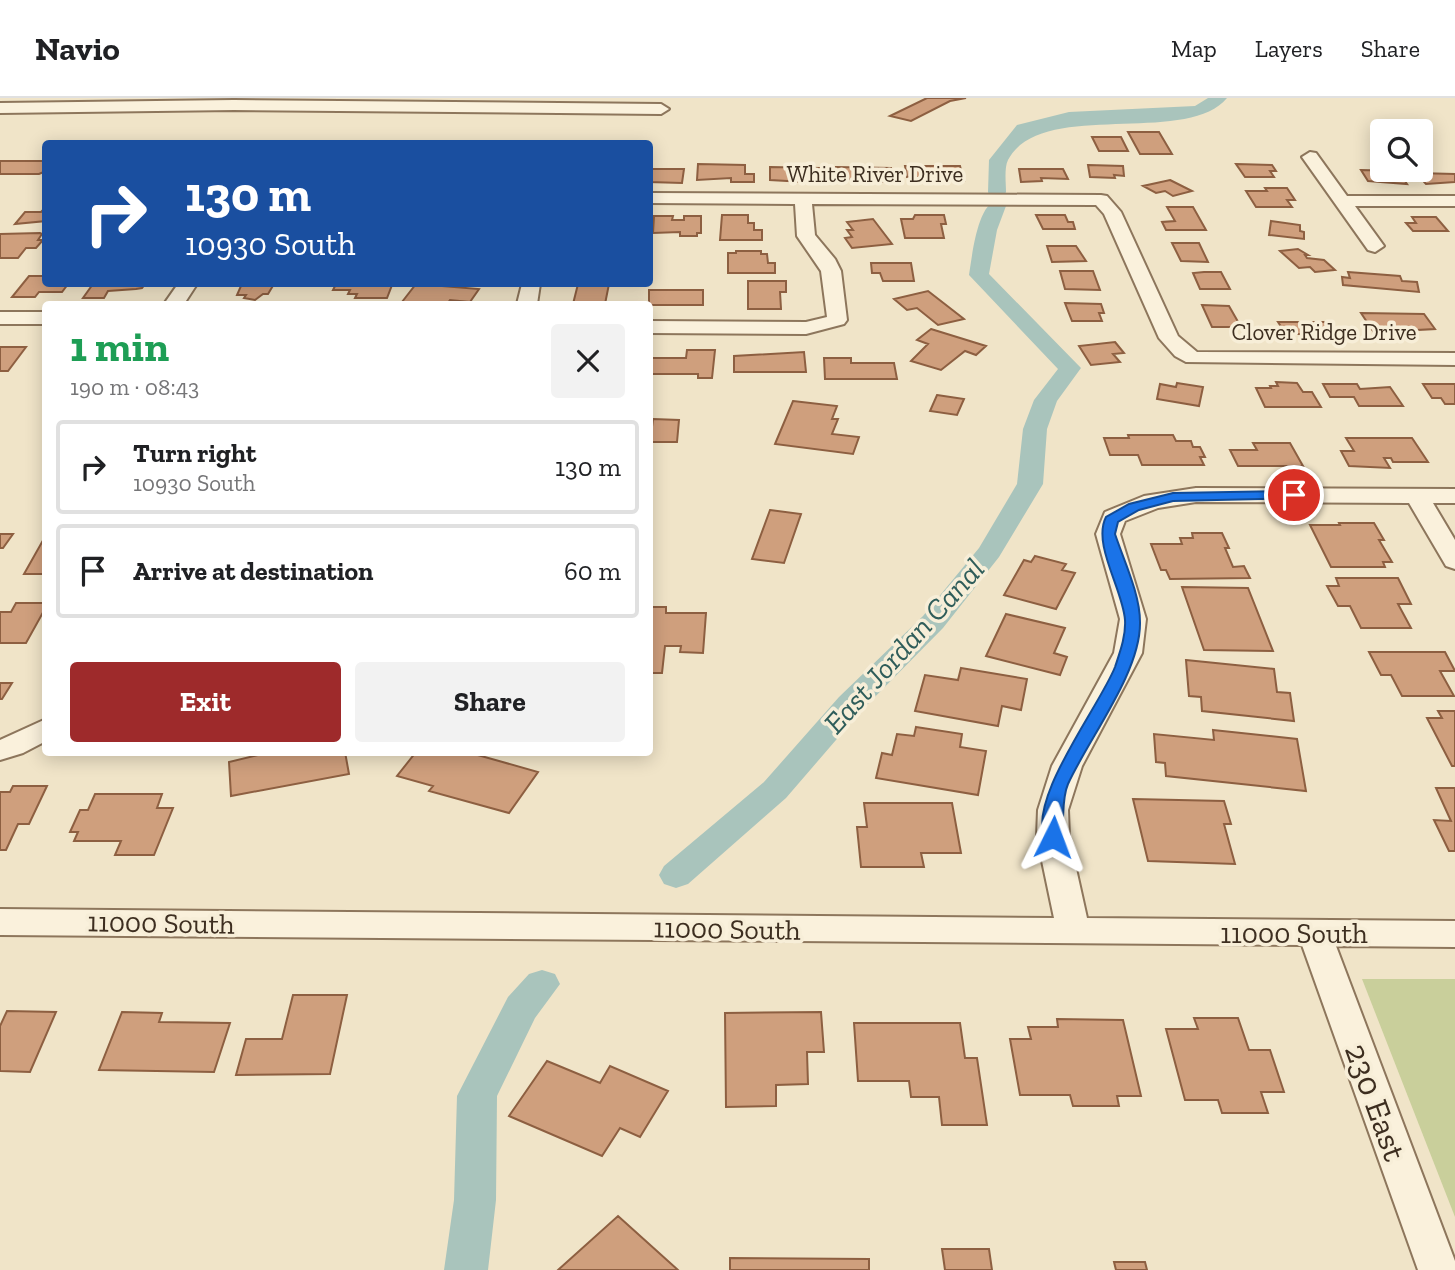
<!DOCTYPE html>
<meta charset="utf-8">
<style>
body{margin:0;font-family:"Zilla Slab",serif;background:#f2f2f2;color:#202124;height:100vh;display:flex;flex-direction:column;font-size:26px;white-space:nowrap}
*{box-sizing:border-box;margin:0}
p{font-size:23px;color:#757577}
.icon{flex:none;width:38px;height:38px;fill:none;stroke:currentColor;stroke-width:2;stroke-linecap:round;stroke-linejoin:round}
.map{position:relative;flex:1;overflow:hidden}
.details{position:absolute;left:42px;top:203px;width:611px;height:455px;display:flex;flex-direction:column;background:#fff;border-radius:7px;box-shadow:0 4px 18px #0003}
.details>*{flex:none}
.banner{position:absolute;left:42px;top:42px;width:611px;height:147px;border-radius:7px;box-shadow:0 4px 18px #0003;background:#1a4fa0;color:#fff;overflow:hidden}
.buttons{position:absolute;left:1370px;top:21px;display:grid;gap:14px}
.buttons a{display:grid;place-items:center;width:63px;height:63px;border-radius:7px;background:#fff;box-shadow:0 4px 18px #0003;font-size:35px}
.pin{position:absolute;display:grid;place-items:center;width:60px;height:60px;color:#fff;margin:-30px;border:4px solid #fff;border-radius:50%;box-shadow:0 2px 7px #0007}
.me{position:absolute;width:77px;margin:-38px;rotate:3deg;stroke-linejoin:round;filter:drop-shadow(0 0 5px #0008)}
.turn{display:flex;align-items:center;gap:24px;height:147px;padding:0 28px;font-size:32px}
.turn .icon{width:91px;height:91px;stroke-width:2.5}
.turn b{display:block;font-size:49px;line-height:60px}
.round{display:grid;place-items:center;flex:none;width:74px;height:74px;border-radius:7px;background:#f2f2f2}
.summary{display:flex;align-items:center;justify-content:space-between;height:119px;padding:0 28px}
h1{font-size:42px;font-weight:800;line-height:52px;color:#1e9e55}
.button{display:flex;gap:14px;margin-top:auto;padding:14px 28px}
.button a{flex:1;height:80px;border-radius:7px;background:#9e2a2b;color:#fff;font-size:28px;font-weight:800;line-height:80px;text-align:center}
.button a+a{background:#f2f2f2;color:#202124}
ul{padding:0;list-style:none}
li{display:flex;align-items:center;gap:21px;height:94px;margin:0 14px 10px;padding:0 14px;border:4px solid #e0e0e0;border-radius:7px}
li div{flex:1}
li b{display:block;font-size:26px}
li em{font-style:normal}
header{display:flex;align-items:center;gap:42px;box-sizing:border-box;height:98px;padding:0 35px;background:#fff;border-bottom:2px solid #e0e0e0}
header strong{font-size:33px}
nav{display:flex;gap:38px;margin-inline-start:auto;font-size:24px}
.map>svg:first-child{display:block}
.green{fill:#c9cf9b}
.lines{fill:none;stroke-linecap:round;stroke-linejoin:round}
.canal{fill:#a9c4bc;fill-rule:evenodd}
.building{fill:#cf9f7d;stroke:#8d5f41;stroke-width:2}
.minor-casing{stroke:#8d765c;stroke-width:4}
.minor{fill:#faf1dc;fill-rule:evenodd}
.route{fill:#1a73e8;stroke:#114b97;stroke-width:2}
.labels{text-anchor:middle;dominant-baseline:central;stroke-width:7;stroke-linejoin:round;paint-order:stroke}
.far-street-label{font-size:23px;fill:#3d2e20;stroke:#f7eed8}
.street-label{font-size:28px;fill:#3d2e20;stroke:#f7eed8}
.water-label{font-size:30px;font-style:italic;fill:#2f5d5a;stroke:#f7eed8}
.near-street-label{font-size:33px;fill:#3d2e20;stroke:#f7eed8}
</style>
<header>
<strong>Navio</strong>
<nav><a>Map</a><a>Layers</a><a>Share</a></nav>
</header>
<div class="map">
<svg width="1455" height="1172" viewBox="0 0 1455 1172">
<rect width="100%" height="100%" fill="#f0e4c8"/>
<path class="green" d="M1362 881H1455V1119Z"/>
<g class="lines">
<path class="canal" d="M1208 0H1227C1187 49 1040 0 1008 62 1004 70 1006 85 1006 94L1004 98H990L988 94 989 62 1017 27 1069 14 1195 8Z
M997 102 1006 108 997 132 989 176 1081 270 1057 303 1047 331 1043 386 999 459 943 530 861 613 786 700 688 786 676 790 664 786 659 777 664 768 764 684 839 599 923 518 979 450 1017 386 1023 331 1034 302 1058 271 969 177C972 159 977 107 997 102Z
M542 872 555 876 560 886 535 920 497 998 496 1102 488 1172H444L454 1102 457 998 508 899 529 876Z"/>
</g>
<path class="building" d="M927 0H966L950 3 911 23 890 18Z
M1128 34H1159L1172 56H1140Z
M1092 39H1121L1128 53H1099Z
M0 63H46V73L39 76H0Z
M698 66 745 67V76H754V84H731V80L697 82Z
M1236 66 1272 67 1276 73H1270L1274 79H1245Z
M1088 67 1123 68 1124 78 1114 77 1115 80 1090 79Z
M905 68H960L964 83 907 79Z
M770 69 821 70 822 85 770 82Z
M836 69 891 70 894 85 837 80Z
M649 71H684L682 85 649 84Z
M1019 71H1063L1068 81 1041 80 1042 83 1021 84Z
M1361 72 1398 73 1407 86 1368 83Z
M1416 75 1455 76V84L1426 86Z
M1170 82 1192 93 1173 98 1165 93 1156 95 1143 88Z
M1265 90H1287L1295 102H1287L1292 109H1256L1246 93H1267Z
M46 109V123L15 126 25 114H41Z
M1167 109H1193L1206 132H1166L1162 124 1175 123Z
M722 117H748V125H754V132H762V142H720Z
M915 117H944L946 126H941L944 140H905L901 121H913Z
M1036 117H1065L1068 124H1073L1075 131H1043Z
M654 118H673L672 122H684V118H701V135H697V138H680V134L653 135Z
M1412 119H1436L1448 133H1413L1406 125H1416Z
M873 121 892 146 852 150 845 140 852 139 847 132H853L847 124Z
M1271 123 1300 127V133L1304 134V141L1269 137Z
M0 136 40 135 42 136 38 142H43L36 150H26L18 160H0Z
M1172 145H1199L1208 164 1181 163Z
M1047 148H1076L1086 163 1052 164Z
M1298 151 1308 157H1305L1307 160 1324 162 1335 172 1315 174 1310 169 1299 170 1280 153Z
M736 153H761V156H767L768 165H775V175H728V155H736Z
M871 165H911L914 183H883L880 175H872Z
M1060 173H1093L1100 192 1065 191Z
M1204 174H1221L1230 191H1200L1193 175Z
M1348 174 1400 178 1402 183 1417 184 1419 194 1343 187 1342 179 1350 180Z
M29 178H46V186H68L62 194H39L35 199H12Z
M748 183H786V194H780L781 211H748Z
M93 186H145L142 190 136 191 108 193 104 200H83Z
M233 186H274L268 196H263L255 202 244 200 246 197H237L241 188H232Z
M336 186H383L392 187 387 200H355L357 196H348L350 192H333Z
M416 186H417L479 191 470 204 450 202 447 206 402 204Z
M578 186H609L605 206H573Z
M649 192H703V207H649Z
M928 193 964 221 938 227 917 210 907 212 894 201Z
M1065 205 1101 206 1104 215H1099L1102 223H1072Z
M1202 207 1229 208 1241 229H1212Z
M1361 215 1424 216 1435 231 1399 233 1401 236H1375Z
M1278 224H1325L1333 236H1286Z
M931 231 986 248 976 257 965 253 941 272 911 263 928 246 917 242Z
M1115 244 1124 255 1113 256 1120 264 1091 267 1079 248Z
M0 249H26L8 273H0Z
M687 252H715L712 280H698V276H649V260H686Z
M804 254 806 274H734V258Z
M824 260H851V265H894L897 281H825Z
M1276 284 1297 285 1303 294H1312L1321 309H1265L1256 290H1271L1270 288H1278Z
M1177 285 1203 289 1199 308 1157 301 1160 286 1176 289Z
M1323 286H1357L1360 291 1390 289 1403 308H1359L1354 299H1330Z
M1423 286H1455V306H1445L1441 300H1432Z
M937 297 964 301 957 317 930 313Z
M793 303 837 308 832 321H838L832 336 859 339 853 356 775 346Z
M653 321 679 322 677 344H650Z
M1128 337H1173L1176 343H1191L1193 349H1200L1205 359H1200L1204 367H1142L1138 357H1110L1104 340H1129Z
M1346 340H1412L1428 364H1393L1391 360H1384L1390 370 1349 368 1341 353H1354Z
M1253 345H1290L1303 368H1238L1230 352H1257Z
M770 412 801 416 784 465 752 461Z
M1339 425H1374L1384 442H1379L1392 464H1383L1385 469H1331L1310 427H1340Z
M1192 435H1222L1229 450H1225L1233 469 1244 468 1250 480 1170 481 1166 472H1161L1151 446H1182L1180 440H1193Z
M0 436H13L3 450H0Z
M46 437V476H24Z
M1035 458 1066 466 1062 472 1075 475 1056 511 1004 497 1024 462 1031 464Z
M1336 480H1398L1411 506H1398L1411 530H1361L1350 508H1338L1327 488H1339Z
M1182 489 1248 490 1273 553 1204 552Z
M16 505H46V509L26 545H0V514H11Z
M649 509H666V515H706L703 555 680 554 681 548H665L662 575H649Z
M1006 516 1065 530 1054 555 1067 559 1060 577 986 558Z
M1369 554H1445L1455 573H1440L1454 598H1402L1391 577H1381Z
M1186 562 1274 571 1277 594 1290 595 1294 623 1202 613 1201 599 1189 598Z
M961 570 1027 581 1021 612 1002 608 998 628 915 613 925 577 958 582Z
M0 585H12L2 601H0Z
M1438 613H1455V668H1452L1427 620H1442Z
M916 629 962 636 960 649 986 653 978 697 876 680 882 655 892 657 897 636 914 638Z
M1213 632 1297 641 1306 693 1166 678 1165 665 1156 664 1154 636 1214 642Z
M270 654H345L349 676 231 698 229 664Z
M416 654H467L538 674 509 715 429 693 433 688 397 678Z
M13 688H47L29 726H18L6 752H0V694H10Z
M1436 690H1455V753H1449L1434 722 1451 723Z
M95 696H162L157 710H173L154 757H115L121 743H74L78 734H70L80 712H88Z
M1133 701 1224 703 1231 726H1224L1235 766 1148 763Z
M864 705H952L961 755H921L924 769H861L857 729H867Z
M293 897H347L330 976 236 977 246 941H282Z
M7 913 56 914 30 974 0 973V928Z
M122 914 162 915 159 924 230 925 214 974 99 972Z
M821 914 824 954H807L808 986 776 987V1008L726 1009 725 915Z
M1194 920H1238L1249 952H1270L1284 994H1261L1268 1015H1222L1218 1002H1185L1166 931H1198Z
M1057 921 1123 922 1141 998H1117L1119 1008H1073L1070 997H1020L1010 941H1031L1028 929H1058Z
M854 925H960L965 960H977L987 1027H942L939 999H911L909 983H858Z
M547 963 600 985 610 968 668 993 640 1039 620 1030 602 1058 509 1018Z
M618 1118 678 1172H558Z
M942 1151H989L992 1172H945Z
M730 1160 869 1161V1172H730Z
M1114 1164H1145L1147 1172H1116Z"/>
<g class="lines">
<g class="minor-casing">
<path id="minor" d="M234 2 661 6 669 11 661 16 234 12 0 15V5Z
M1310 54 1316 55 1347 98H1455V108H1355L1384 148 1375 154 1368 152 1302 59Z
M649 95 1101 97 1107 98 1121 114 1178 238 1197 254 1455 255V267L1186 264 1175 258 1159 240 1104 116 1096 107 812 106 815 137 835 161 841 173 847 222 844 226 806 236 649 235V223L806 224 827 219 821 173 797 138 795 106 649 105Z
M178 186H197L184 206H164Z
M522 186H540L537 206H517Z
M0 214H46V226H0Z
M1196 390 1455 391V405H1433L1455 442V471L1446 468 1409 405 1196 404 1158 410 1125 423 1120 436 1146 521 1142 555 1082 668 1068 712 1069 739 1087 820 1455 823V849L1336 848 1455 1163V1172H1418L1302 847 0 837V811L1054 820 1037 739 1038 712 1052 668 1114 555 1120 521 1096 436 1105 414 1144 398Z
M46 621V643L23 655 0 662V642Z"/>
</g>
<use href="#minor" class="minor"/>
</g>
<path class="route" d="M1294 393 1301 397 1299 400 1173 403 1139 412 1118 424 1115 436C1124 463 1140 496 1140 524 1141 574 1089 640 1068 686 1060 704 1066 730 1059 744H1046C1024 704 1100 608 1115 569 1120 554 1126 538 1125 522 1123 492 1092 446 1106 419L1129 406 1173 395Z"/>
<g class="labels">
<g class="far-street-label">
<text x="875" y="76">White River Drive</text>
<text x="1324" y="234">Clover Ridge Drive</text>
</g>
<g class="street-label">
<text transform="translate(161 825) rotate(1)">11000 South</text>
<text transform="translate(727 831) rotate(1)">11000 South</text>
<text x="1294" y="835">11000 South</text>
</g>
<g class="water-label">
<text transform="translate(904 548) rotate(-48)">East Jordan Canal</text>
</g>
<g class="near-street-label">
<text transform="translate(1376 1004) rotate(70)">230 East</text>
</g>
</g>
</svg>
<div class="buttons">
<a><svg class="icon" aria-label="search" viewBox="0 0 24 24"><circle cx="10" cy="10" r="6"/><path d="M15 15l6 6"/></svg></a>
</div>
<div class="pin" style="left:1294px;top:397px;background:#d93025"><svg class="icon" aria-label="arrive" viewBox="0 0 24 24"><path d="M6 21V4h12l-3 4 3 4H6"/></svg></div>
<svg class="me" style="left:1053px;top:739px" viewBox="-20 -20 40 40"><path d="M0-17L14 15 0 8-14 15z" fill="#1a73e8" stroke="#fff" stroke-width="4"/></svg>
<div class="banner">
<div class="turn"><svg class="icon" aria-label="right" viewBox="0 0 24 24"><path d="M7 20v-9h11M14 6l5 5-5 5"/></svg><div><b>130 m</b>10930 South</div></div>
</div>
<section class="details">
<div class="summary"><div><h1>1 min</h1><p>190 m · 08:43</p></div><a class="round"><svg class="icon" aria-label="close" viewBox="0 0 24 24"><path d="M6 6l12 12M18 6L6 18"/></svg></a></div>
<ul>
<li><svg class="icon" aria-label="right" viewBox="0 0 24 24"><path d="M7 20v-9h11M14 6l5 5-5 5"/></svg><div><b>Turn right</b><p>10930 South</p></div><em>130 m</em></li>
<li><svg class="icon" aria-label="arrive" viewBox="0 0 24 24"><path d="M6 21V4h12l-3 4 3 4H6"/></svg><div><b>Arrive at destination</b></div><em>60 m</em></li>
</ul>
<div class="button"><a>Exit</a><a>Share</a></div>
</section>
</div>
